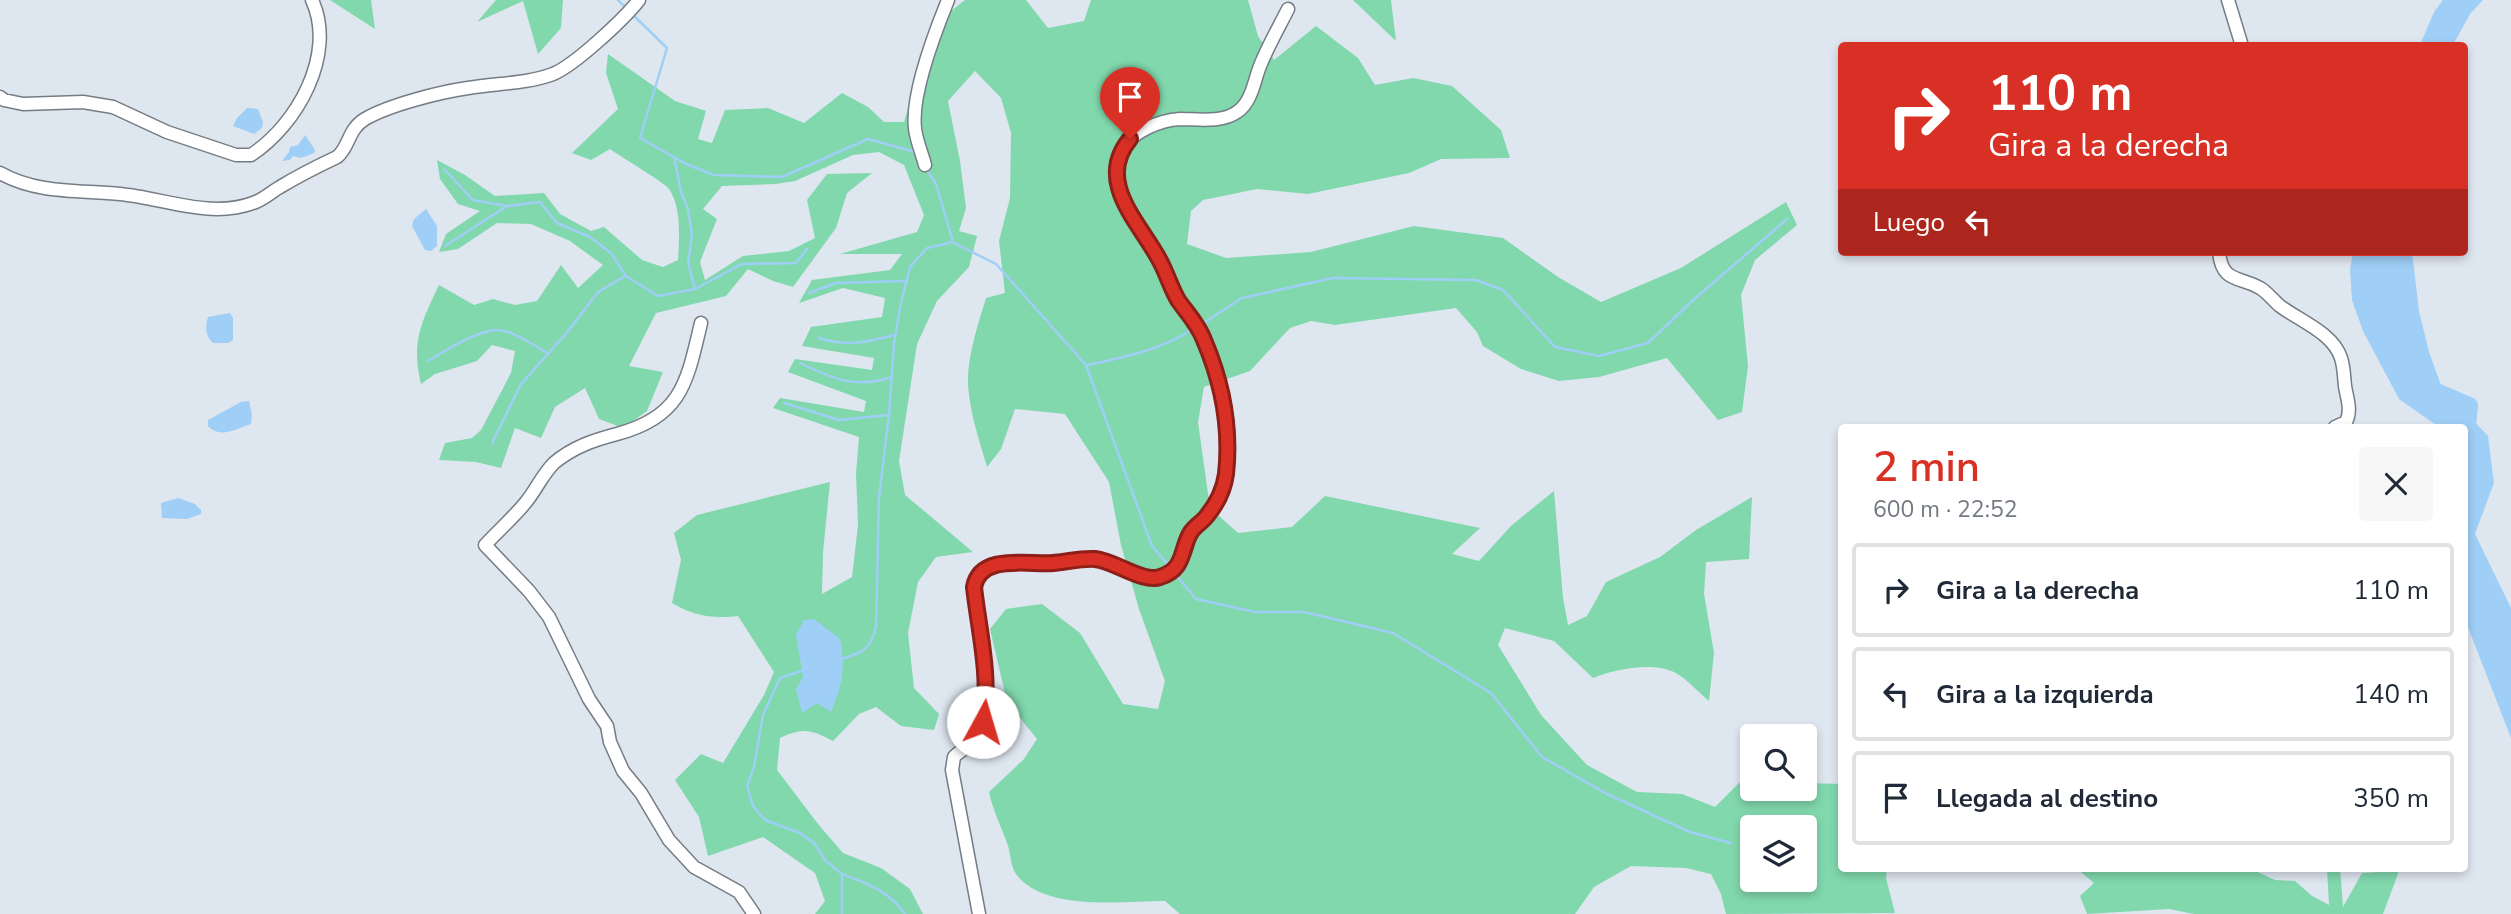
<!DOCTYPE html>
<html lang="es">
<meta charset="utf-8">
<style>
body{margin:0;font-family:"Nunito Sans",sans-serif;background:#f6f6f7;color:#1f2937;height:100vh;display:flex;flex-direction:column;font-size:26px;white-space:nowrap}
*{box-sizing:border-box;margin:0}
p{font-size:23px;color:#747a83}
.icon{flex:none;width:38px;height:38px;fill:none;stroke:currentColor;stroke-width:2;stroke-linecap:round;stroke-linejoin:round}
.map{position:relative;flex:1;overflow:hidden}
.panel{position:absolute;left:1838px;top:424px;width:630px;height:448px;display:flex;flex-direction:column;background:#fff;border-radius:7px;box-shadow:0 4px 10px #0003}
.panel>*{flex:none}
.hud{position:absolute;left:1838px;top:42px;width:630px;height:214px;border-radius:7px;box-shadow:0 4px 10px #0003;background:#d93025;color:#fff;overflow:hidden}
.controls{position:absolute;left:1740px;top:724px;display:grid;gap:14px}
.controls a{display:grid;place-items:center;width:77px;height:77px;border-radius:7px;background:#fff;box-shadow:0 4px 10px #0003;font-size:35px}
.pin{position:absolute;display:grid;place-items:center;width:60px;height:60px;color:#fff;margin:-72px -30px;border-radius:50% 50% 50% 0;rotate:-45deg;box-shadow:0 0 7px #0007}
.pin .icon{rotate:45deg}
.me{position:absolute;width:77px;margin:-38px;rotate:6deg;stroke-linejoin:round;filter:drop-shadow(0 0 5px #0008)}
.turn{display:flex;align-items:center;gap:24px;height:147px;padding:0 35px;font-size:32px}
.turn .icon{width:91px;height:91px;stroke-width:2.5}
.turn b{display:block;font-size:49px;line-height:60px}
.then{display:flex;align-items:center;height:66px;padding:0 35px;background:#0003;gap:14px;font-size:26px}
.round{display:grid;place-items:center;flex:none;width:74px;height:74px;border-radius:7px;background:#f6f6f7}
.summary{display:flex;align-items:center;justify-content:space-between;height:119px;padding:0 35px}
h1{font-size:42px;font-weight:600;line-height:52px;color:#d93025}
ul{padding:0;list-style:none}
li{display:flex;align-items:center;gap:21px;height:94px;margin:0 14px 10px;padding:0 21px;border:4px solid #e0e1e3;border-radius:7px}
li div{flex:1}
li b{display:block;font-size:26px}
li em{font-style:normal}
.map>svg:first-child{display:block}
.green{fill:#81d8ad;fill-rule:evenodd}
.water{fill:#9fcff6}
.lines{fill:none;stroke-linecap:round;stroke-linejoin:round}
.stream{stroke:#9fcff6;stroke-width:2.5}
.river{stroke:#9fcff6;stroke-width:18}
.minor-casing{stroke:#747c85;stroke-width:15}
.minor{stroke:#fff;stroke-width:12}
.route-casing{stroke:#8d1f18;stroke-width:18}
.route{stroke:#d93025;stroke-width:12}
</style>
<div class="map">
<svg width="2511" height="914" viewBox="0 0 2511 914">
<rect width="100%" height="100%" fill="#dee6f0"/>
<path class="green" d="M330 0H371L375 29Z
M496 0H563L561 28 538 54 523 1 477 22Z
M965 0H1026L1048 28 1084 21 1091 0H1248L1258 36 1274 60 1316 26 1358 58 1375 85 1413 78 1452 86 1501 130 1510 158 1441 159 1409 173 1308 194 1257 189 1203 200 1191 211 1187 244 1226 258 1311 252 1414 226 1503 238 1558 277 1601 302 1681 268 1786 202 1797 225 1755 260 1741 295 1748 366 1742 412 1718 420 1667 358 1599 377 1559 381 1521 369 1483 346 1477 332 1456 308 1335 325 1311 321 1290 328 1250 371 1204 387 1198 422 1210 508 1238 533 1292 527 1325 496 1480 528 1452 554 1479 561 1512 525 1554 491 1563 598 1568 625 1587 616 1606 582 1660 557 1696 530 1752 497 1749 559 1706 562 1704 594 1714 653 1709 701C1699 693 1690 682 1679 675 1658 660 1615 669 1593 678L1554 641 1505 628 1498 645 1541 715 1587 765 1637 792 1682 794 1715 807 1741 781H1752V789H1804V783L1841 784V868H1887L1886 878 1895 913 1726 914 1721 894 1711 874 1686 868 1631 866 1594 887 1575 914H1180L1165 901C1122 901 1044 912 1016 874 1010 866 1011 852 1007 843 1001 826 993 811 989 792L1024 759 1037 739 1007 702 990 629 1006 609 1042 604 1080 633 1123 704 1158 709 1165 681 1139 609 1121 545 1109 482 1065 414 1015 409 1001 449 987 467C979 440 970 413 968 385 967 356 978 325 986 298L1005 293 999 241 1010 198 1011 133 1001 98 975 71 948 101 960 161 966 208 959 231 977 236 969 267 937 301 917 344 899 461 905 495 973 552 936 557 918 582 908 633 914 688 939 714 934 730 901 726 876 707 859 714 833 741C811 730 804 727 780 738L777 770 818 824 843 853 881 868 910 889 923 914H815L825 901 815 873 763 837 708 856 699 817 675 780 701 754 723 763 764 695 774 672 738 616C712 619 694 616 672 603L681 560 674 533 697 515 830 482 823 552 822 594 852 577 858 525 856 474 859 437 773 408 780 398 864 412 866 401 788 372 795 359 872 370 874 358 802 346 811 327 882 317 885 298 843 288 799 303 812 280 890 270 902 254H840L917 232 924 215 904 165 879 152 853 155 795 181 775 184 722 186 703 209 717 219 700 262 705 280 743 256 789 251 815 238 807 200 827 174 872 173 847 193 836 228 793 287 773 281 748 269 726 296 656 313 629 366 663 372 647 411 623 428 599 419 585 388 555 407 541 438 515 428 501 468 476 462 439 460 445 443 472 438 481 430 511 373 515 351 492 345 477 361 435 374 421 384C411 342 421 323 439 285L474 305 493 299 515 305 537 301 561 265 578 288 603 265 570 241 531 224 497 223 458 249 439 252 446 234 480 211 458 204 440 179 437 160 465 175 495 196 544 193 560 214 591 231 604 227 642 260 663 267 678 260C679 238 682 208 669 189 664 182 621 157 610 149L591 160 572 153 618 109 606 73 608 54 675 101 706 111 698 139 712 143 725 110 768 108 804 123 842 93 868 107 884 122H904L918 75 941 19ZM1752 828H1804V880H1752Z
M1353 0H1391L1396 41Z
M2076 868H2249L2275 880 2295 881 2312 896 2329 905 2327 868H2340L2343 907 2362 873 2399 871 2383 914H2194L2169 909 2087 914 2080 896 2094 883Z"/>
<path class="water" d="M2443 0H2483L2470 14 2453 45H2420L2434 12Z
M247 108 258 109 263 122 262 128 254 134 233 126 237 118Z
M305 135 315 150 314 153 301 158 293 156 290 160 282 161 289 152 290 147 298 145Z
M426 209 437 226V246L431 251 425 250 412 226 414 219Z
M2353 252H2412L2419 311 2429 352 2442 388 2488 436 2494 483 2475 534 2511 608V738L2464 617V427H2439L2399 399 2363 331 2352 300 2350 270Z
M230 313 233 318V340L228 343H213C205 335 205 327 208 317Z
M249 401 252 415 251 424C236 429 220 439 208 426V420L241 402Z
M178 498 195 504 201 510V514L187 519 162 518 161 503Z
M814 619 840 639C846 669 842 685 831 712L817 703 802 713 796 689 803 677 796 635 804 620Z"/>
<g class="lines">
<path class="stream" d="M618 0 626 8
M631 13 667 48 640 138 686 164 714 175 782 177 868 139 915 152
M444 169 473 200 507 206 540 202 557 223 590 237 612 254 626 276 658 296 695 289 688 263 692 235 688 209 681 192 674 157
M954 243 996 264 1086 365 1152 546 1170 567
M445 246 507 206
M695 289 742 264 796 263 807 249
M809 293 836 283 905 281
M1202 324 1242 298 1333 278 1476 280 1503 290 1555 347 1599 356 1648 343 1692 301 1787 219
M819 338C845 347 868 342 894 335
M428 361C447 350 475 331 497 330 510 329 536 346 547 353
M800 363C833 379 855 389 892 377
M1088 365C1125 357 1161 350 1193 329
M784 403 839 420 889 415
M492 443 521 384 569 330 598 292 625 276
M1176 575 1196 599 1255 612H1304L1393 633 1491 693 1542 757 1607 794 1690 832 1731 843
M841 659C862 653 871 650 876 626L879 497 889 415 894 343 901 303 910 267 927 248 953 242 936 184 926 168
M804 670 780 678 763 715 754 767 747 786 753 806 765 820 800 833 814 843 825 860 842 874V914
M842 874C868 884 889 891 905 914"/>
<path class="river" d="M2432 390 2469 406 2464 457"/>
<g class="minor-casing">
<path id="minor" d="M2228 0 2242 46
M0 97 4 100 23 104 83 102 113 107 167 132 236 155H251C297 125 337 54 312 0
M925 165C922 153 916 140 915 128 911 94 935 32 948 0
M0 173C37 194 79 190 120 194 163 198 210 219 253 203 263 200 271 192 280 187 298 176 318 166 337 157 350 147 347 130 365 119 389 105 440 92 468 88 497 83 526 84 553 74 575 65 624 19 639 0
M2219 252C2222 283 2239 276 2260 288 2267 292 2273 300 2280 306 2300 321 2333 333 2341 358 2344 367 2344 377 2345 386 2347 399 2352 410 2346 422L2335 427
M701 323C687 382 682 417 617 434 594 440 573 447 554 463 542 475 536 490 526 502 514 517 498 531 485 545L529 591 549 617 589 699 607 726 610 742 623 771 641 793 669 840 694 867 739 892 754 914
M979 914 952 770 954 757C960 750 971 746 976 740 999 712 978 622 974 587 981 553 1029 565 1053 563 1066 562 1082 558 1095 559 1115 561 1143 583 1160 577 1173 573 1181 563 1185 552 1188 545 1188 537 1192 532 1194 527 1200 524 1203 520 1213 510 1222 493 1225 479 1235 434 1222 380 1204 339 1197 324 1187 313 1178 299 1170 287 1167 273 1160 261 1144 232 1103 188 1121 151 1131 132 1160 120 1180 119 1197 119 1222 123 1237 112 1252 102 1254 81 1260 66 1268 46 1279 27 1288 9"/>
</g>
<use href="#minor" class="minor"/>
</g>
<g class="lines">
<g class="route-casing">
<path id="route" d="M983 722C991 677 979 632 974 587 980 553 1029 565 1053 563 1066 562 1082 558 1095 559 1115 561 1143 583 1160 577 1186 569 1180 549 1191 532 1195 526 1202 522 1206 517 1216 505 1224 489 1226 474 1231 428 1222 382 1204 340 1198 324 1187 313 1178 300 1171 288 1167 274 1160 261 1141 224 1094 182 1130 139"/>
</g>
<use href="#route" class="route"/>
</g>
</svg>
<div class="controls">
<a><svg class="icon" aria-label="search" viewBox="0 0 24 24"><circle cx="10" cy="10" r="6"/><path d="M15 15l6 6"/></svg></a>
<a><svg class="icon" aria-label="layers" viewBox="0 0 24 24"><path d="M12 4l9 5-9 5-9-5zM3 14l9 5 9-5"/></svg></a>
</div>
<div class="pin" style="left:1130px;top:139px;background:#d93025"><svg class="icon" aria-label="arrive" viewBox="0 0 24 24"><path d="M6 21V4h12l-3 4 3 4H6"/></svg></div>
<svg class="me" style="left:983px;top:722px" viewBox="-20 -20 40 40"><circle r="19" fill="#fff"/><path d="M0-13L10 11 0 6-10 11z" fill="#d93025"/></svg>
<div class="hud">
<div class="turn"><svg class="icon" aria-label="right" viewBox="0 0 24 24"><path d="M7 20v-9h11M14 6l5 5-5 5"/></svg><div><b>110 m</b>Gira a la derecha</div></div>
<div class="then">Luego<svg class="icon" aria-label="left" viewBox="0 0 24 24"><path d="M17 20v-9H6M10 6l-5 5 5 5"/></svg></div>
</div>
<section class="panel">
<div class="summary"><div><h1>2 min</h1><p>600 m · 22:52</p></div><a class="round"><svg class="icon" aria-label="close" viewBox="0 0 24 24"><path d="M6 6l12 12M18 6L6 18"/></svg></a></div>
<ul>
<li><svg class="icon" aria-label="right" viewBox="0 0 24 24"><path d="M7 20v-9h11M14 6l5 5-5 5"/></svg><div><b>Gira a la derecha</b></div><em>110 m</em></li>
<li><svg class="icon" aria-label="left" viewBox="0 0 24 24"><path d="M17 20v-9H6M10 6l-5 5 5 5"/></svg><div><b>Gira a la izquierda</b></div><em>140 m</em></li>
<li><svg class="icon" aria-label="arrive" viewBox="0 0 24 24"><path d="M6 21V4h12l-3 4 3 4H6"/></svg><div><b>Llegada al destino</b></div><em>350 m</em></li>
</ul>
</section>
</div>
